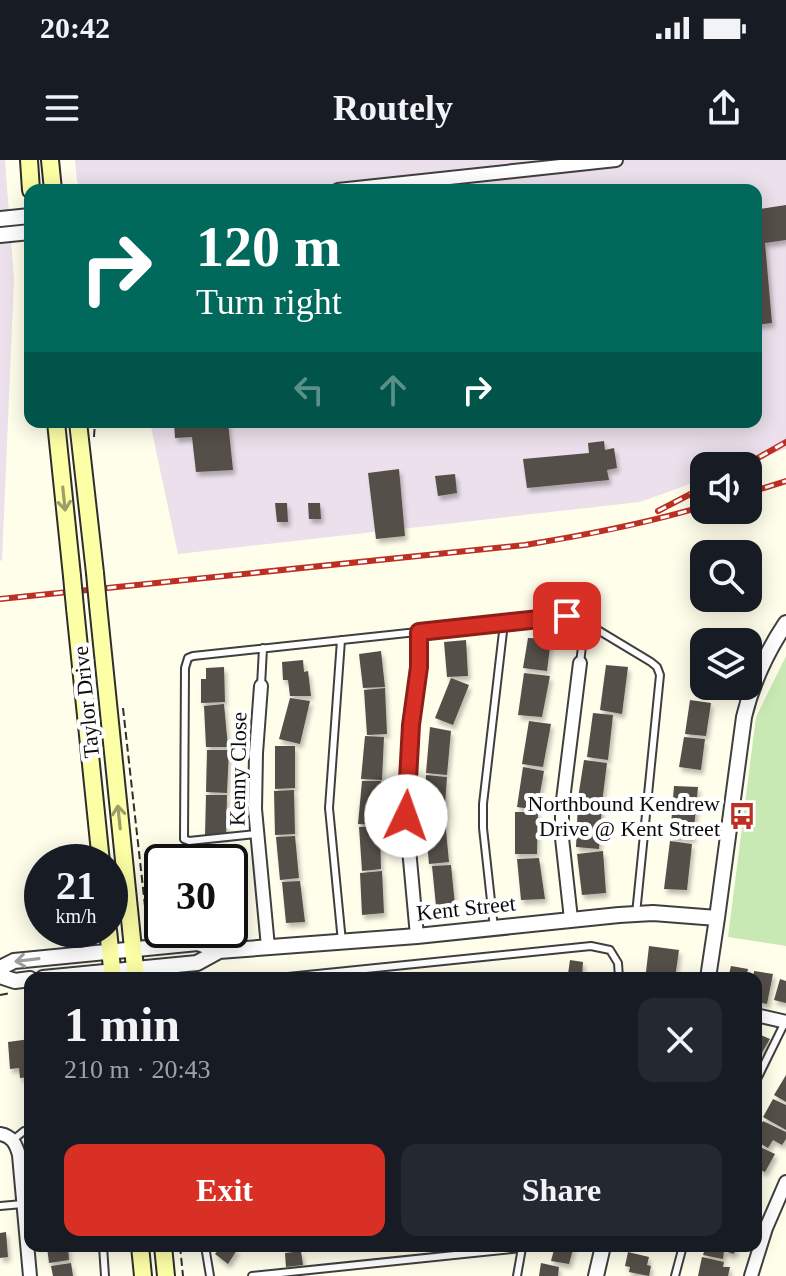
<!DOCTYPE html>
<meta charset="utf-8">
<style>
body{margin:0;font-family:"Times New Roman",serif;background:#242831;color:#f1f3f6;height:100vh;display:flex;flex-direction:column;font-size:30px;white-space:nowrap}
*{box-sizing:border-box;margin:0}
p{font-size:26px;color:#9ea1a6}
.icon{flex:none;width:44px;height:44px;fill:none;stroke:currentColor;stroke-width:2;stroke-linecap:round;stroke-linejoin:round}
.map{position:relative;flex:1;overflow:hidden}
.side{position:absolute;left:24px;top:812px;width:738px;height:280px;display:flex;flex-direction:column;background:#171b24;border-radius:16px;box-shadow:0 4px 20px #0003}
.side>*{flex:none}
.guide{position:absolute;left:24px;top:24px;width:738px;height:244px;border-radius:16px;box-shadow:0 4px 20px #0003;background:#00695c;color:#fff;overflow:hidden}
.buttons{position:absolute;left:690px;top:292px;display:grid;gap:16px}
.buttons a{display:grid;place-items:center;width:72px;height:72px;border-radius:16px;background:#171b24;box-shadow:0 4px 20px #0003;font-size:40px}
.speed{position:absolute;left:24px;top:684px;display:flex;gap:16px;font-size:40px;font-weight:700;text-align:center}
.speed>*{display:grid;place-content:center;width:104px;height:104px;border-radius:50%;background:#171b24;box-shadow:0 4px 20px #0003;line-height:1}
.speed small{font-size:20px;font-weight:400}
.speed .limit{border:4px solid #111;border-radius:12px;background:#fff;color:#111}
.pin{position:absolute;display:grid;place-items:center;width:68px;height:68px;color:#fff;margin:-34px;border-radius:16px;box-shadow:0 4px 12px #0006}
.me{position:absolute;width:88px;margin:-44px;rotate:3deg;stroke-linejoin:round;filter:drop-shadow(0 0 6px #0008)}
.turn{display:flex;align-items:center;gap:28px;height:168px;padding:0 40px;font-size:36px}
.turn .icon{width:104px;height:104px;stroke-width:2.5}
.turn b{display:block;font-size:56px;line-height:68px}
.lanes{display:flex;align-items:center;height:76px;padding:0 40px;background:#0003;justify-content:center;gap:40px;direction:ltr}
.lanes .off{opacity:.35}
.round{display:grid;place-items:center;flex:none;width:84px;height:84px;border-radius:16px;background:#242831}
.summary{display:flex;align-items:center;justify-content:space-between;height:136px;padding:0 40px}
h1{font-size:48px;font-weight:800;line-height:60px}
.cta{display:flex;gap:16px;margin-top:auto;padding:16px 40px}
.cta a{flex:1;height:92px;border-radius:16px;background:#d93025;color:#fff;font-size:32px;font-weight:800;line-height:92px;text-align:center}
.cta a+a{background:#242831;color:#f1f3f6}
.status{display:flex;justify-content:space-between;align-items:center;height:56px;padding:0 40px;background:#171b24;direction:ltr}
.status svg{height:22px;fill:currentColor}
header{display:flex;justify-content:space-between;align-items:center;height:104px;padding:0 40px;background:#171b24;font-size:36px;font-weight:800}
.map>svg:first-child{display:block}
.industrial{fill:#ebe0eb}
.green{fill:#c9e9b4}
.building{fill:#554f48;filter:url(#shadow)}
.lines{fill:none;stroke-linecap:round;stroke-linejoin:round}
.service-casing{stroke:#3f3f3f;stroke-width:10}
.minor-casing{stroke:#3f3f3f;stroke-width:16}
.tertiary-casing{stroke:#3f3f3f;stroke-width:18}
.secondary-casing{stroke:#2e2e2e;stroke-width:20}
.path{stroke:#2e2e2e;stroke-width:2;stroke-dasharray:8 4;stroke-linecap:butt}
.service{stroke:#fff;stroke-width:6}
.minor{stroke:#fff;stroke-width:12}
.tertiary{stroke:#fff;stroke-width:14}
.secondary{stroke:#fdffa6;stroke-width:16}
.rail-casing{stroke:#bd2f23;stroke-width:6}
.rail{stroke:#fff;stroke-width:3;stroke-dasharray:9;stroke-linecap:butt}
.secondary-bridge-casing{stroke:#2e2e2e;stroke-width:20;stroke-linecap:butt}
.secondary-bridge{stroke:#fdffa6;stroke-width:16}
.oneway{stroke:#9d9e68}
.oneway2{stroke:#9e9e9e}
.route-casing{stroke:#8d1f18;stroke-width:20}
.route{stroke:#d93025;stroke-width:14}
.labels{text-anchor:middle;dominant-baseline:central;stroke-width:8;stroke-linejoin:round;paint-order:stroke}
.street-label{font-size:22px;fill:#0c0c0c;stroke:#fff}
.poi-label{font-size:22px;fill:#0c0c0c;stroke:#fff;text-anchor:end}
</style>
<div class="status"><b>20:42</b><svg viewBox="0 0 49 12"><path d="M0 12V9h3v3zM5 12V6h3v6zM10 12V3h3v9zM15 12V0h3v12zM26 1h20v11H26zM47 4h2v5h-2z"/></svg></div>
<header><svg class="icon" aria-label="menu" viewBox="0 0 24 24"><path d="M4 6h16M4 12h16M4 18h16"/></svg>Routely<svg class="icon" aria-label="share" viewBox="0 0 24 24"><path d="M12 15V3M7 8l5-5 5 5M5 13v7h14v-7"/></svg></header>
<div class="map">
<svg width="786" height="1116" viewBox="0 0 786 1116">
<defs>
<filter id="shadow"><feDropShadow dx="2.5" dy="4.5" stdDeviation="2" flood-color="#0004"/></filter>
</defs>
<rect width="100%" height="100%" fill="#fffeeb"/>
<path class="industrial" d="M0 0H5L14 120 2 400 0 401Z
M75 0H786V289L739 306H704V319L640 342 178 394 150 262H756V30H82L77 21Z"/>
<path class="green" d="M786 496V786L728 777 756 557Z"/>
<path class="building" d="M786 45V80L765 83 772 163 756 165V52L760 51V49Z
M174 262H228L233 310 196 312 192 277 175 278Z
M604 281 605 290 614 288 617 308 607 310 609 320 527 328 523 299 589 293 588 283Z
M399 309 405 376 376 379 368 313Z
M455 314 457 333 438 336 435 316Z
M275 343H287L288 362H277Z
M308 343H320L321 359H309Z
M528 478 551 479 547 511 523 508Z
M466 480 468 516 447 517 444 482Z
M381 491 385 527 363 528 359 494Z
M303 500 304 512 308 511 311 536H290L288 520H283L282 502Z
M606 505 628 507 622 554 600 550Z
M224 507 225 542 201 543V519H206V508Z
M524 513 550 516 542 557 518 555Z
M451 518 469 525 453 565 435 558Z
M385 528 387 574 367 575 364 530Z
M290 538 310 541 300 584 279 579Z
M690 540 711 543 706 576 685 574Z
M224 544 228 587H206L204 546Z
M593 553 613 555 608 600 587 597Z
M529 561 551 564 543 607 522 604Z
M430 567 451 571 447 615 426 613Z
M365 576 384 577 382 620 361 619Z
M684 577 705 579 701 610 679 607Z
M275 586H295V628L275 629Z
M207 590H229L227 633 206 632Z
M584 600 607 603 602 643 578 638Z
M523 607 544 611 537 650 517 647Z
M426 615 447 617 444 658 424 657Z
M362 621H381L379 665 358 664Z
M674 626 698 627 693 679 670 678Z
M294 630 295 674 275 675 274 631Z
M206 635H227L226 677 205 676Z
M578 642 602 646 599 689 576 687Z
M515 652H538L537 694H515Z
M445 660 449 702 429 704 425 661Z
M380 666 381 709 362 711 359 667Z
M295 676 299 718 280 720 276 677Z
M670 681 692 684 687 730 664 729Z
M234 689 237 693 241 750 230 751V702H192L191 694Z
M603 691 606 733 582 735 577 694Z
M539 698 545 739 521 740 517 699Z
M451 705 455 745 436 746 432 706Z
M382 711 384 753 362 755 360 713Z
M300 721 305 762 286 763 282 722Z
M649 786 679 790 675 818H653L654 814 646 812Z
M570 800 583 802 582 816 568 814Z
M731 806 748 809 746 818H728Z
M754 811 773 814 767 844 756 842V818H753Z
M780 819 786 821V843L774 840Z
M756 873 770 879 761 894 756 892Z
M30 879V917L20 918 19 908 10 909 8 882Z
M786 915V942L774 935Z
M773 939 786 945V970L763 957Z
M763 961 786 972V979L782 985 773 980 768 988 756 981V970L758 971Z
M756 985 775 994 765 1012 756 1008Z
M6 1072 8 1097 0 1098V1073Z
M68 1086 69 1100 49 1103 47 1087Z
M221 1086H231L237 1090 228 1104 215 1094Z
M555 1086H574L569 1104 551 1101Z
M706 1086H736L734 1094 724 1091 723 1099 703 1095Z
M301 1091 303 1105 286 1107 285 1093Z
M628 1092 649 1097 647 1105 651 1106 649 1116 629 1112 630 1107 625 1106Z
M702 1097 724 1102 723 1107H730L728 1116H698Z
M71 1103 73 1116H53L51 1106Z
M541 1103 559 1107 558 1116H539Z"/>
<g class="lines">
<g class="service-casing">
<path id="service" d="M341 480 329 648 342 782
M580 503 585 462
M419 507V472
M261 526 263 488
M256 674 189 681 184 679 185 508 188 498 193 496 567 456 578 458 651 502 657 507 660 515 636 754
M494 768 483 668V644L504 463
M278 818 591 786 610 790 618 803 619 818
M756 921 785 862
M13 980 24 971H30
M0 1046 23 1044
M103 1086 105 1116
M205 1086 210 1116
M252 1116 521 1088
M517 1116 522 1088
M675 1116 683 1086"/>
</g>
<g class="minor-casing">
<path id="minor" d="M338 30 616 0
M261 526 256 593 255 649 268 787
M571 759 562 678V648L580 503
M417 776 406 656 411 565 419 507
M756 855 786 862
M0 974C12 976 16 984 19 995L30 1116
M751 1116 766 1068 786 1022"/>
</g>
<g class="tertiary-casing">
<path id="tertiary" d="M0 59 30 56
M0 75 30 72
M0 808 14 801 198 783 219 791 417 776 619 755 653 753 717 758
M0 816 15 821 30 819
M43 818 197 803 219 791
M708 818 717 758 744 557C752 523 766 493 786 463
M596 1116 603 1086"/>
</g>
<g class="secondary-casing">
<path id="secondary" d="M29 0 31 30
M50 0 53 30
M56 262 72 416
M78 262 95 413
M98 445 136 818
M75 448 101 702
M108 770 113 818
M140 1086 143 1116
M163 1086 166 1116"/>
</g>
<path class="path" d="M94 277 95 262
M123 548 146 755 152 765 145 775
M0 835 11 833
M180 1086 183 1116"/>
<use href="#service" class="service"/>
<use href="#minor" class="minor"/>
<use href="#tertiary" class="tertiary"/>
<use href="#secondary" class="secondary"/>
<g class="rail-casing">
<path id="rail" d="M744 306 786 282
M748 333 786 321
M658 351 704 327
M0 439 525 385C586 375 645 364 704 346"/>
</g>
<use href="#rail" class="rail"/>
<g class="secondary-bridge-casing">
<path id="secondary-bridge" d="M95 413 98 445
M72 416 75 448"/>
</g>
<use href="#secondary-bridge" class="secondary-bridge"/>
</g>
<defs><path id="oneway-shaft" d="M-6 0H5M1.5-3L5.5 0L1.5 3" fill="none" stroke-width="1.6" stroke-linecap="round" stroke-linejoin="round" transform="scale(2)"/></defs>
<g class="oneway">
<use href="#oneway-shaft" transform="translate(64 339) rotate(84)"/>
<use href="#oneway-shaft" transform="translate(119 657) rotate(-96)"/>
</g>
<use class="oneway2" href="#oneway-shaft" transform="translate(27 800) rotate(173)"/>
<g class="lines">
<g class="route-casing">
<path id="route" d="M406 656 411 565 419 507V472L567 456"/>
</g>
<use href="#route" class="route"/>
</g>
<defs>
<g id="bus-bare" transform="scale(2.16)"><path d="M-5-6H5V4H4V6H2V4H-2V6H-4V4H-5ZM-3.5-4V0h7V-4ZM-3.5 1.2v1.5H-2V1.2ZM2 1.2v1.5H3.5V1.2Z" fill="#bd2f23" stroke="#fff" stroke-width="2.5" paint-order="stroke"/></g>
</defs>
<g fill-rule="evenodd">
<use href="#bus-bare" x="742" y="656"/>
</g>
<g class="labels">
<g class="street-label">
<text transform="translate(86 542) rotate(-96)">Taylor Drive</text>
<text transform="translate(238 609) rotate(-89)">Kenny Close</text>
<text transform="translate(466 748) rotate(-6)">Kent Street</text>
</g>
<g class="poi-label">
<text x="720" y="643">Northbound Kendrew<tspan x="720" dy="25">Drive @ Kent Street</tspan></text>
</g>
</g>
</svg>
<div class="buttons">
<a><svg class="icon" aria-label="sound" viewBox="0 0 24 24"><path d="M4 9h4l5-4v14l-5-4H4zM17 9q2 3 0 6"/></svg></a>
<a><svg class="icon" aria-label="search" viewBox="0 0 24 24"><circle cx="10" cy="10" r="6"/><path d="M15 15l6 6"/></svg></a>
<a><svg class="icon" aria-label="layers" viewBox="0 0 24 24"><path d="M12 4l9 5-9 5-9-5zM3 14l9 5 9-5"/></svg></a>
</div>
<div class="speed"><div>21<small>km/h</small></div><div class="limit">30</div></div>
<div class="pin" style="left:567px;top:456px;background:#d93025"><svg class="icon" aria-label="arrive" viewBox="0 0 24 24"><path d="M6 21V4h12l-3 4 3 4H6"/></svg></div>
<svg class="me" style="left:406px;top:656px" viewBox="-20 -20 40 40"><circle r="19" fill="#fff"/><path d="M0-13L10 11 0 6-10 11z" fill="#d93025"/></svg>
<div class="guide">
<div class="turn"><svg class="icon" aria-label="right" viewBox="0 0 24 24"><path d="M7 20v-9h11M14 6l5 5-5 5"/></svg><div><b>120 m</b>Turn right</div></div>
<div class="lanes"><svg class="icon off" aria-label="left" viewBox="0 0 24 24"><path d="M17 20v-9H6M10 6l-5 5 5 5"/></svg><svg class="icon off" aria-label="ahead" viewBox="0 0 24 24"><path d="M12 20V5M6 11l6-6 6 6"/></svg><svg class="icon" aria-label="right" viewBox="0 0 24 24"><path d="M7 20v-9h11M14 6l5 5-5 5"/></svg></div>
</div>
<section class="side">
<div class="summary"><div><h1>1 min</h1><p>210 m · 20:43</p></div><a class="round"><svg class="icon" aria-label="close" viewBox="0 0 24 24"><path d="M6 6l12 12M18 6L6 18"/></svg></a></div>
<div class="cta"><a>Exit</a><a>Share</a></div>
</section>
</div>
